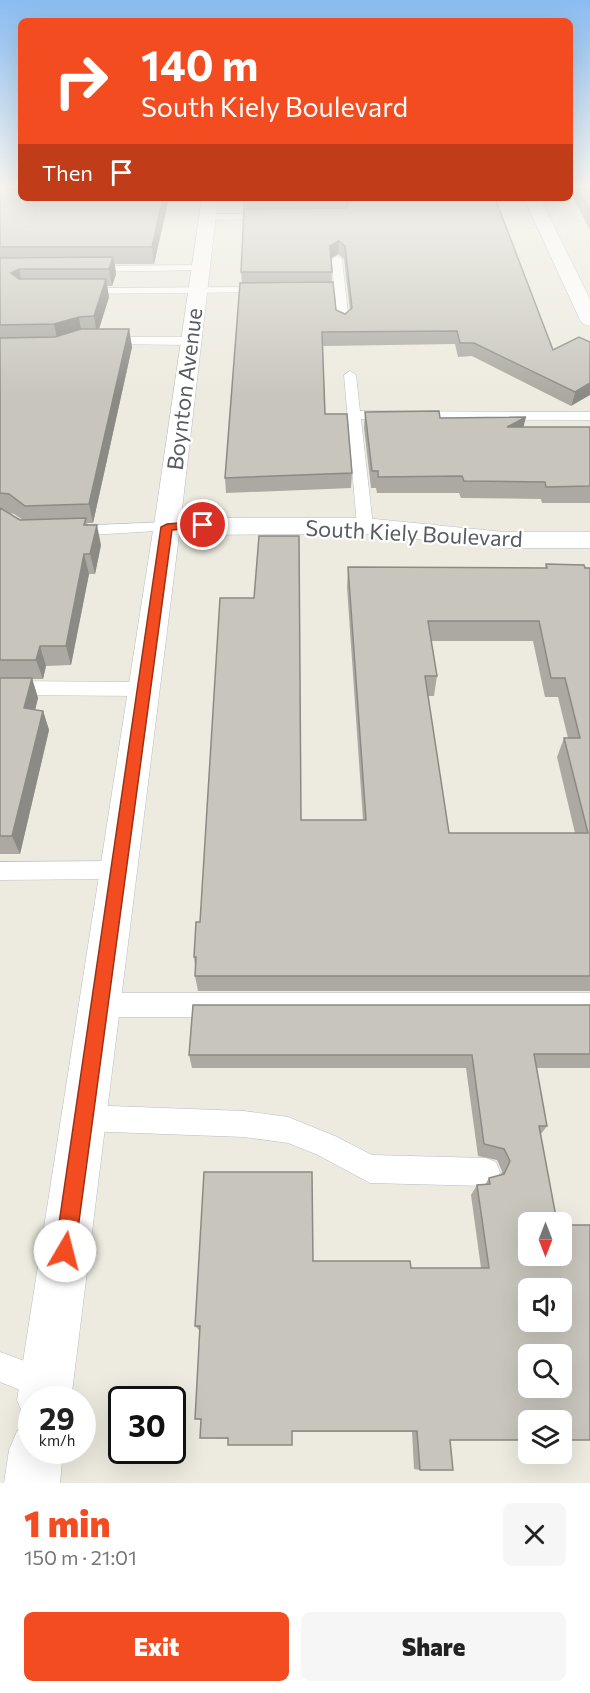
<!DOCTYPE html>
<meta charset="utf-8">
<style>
body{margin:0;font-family:Commissioner,sans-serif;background:#f6f6f6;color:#222;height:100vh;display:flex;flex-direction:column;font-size:22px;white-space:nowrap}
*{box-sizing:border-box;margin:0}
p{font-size:20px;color:#767676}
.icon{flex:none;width:33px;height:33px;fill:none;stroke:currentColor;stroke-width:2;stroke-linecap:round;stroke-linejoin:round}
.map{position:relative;height:1483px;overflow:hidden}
.drawer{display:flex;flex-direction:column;background:#fff;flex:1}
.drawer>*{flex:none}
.hud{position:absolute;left:18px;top:18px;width:555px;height:183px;border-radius:9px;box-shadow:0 6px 24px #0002;background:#f24c20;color:#fff;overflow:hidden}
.needle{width:39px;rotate:180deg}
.buttons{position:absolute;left:518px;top:1212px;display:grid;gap:12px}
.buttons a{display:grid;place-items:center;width:54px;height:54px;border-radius:9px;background:#fff;box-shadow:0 6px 24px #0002;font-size:30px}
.speed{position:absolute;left:18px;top:1386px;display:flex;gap:12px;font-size:30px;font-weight:700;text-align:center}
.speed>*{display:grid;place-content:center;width:78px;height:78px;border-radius:50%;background:#fff;box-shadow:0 6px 24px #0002;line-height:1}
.speed small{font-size:15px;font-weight:400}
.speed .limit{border:3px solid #111;border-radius:9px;background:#fff;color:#111}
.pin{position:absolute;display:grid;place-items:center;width:51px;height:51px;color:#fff;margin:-26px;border:3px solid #fff;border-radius:50%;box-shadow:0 2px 6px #0007}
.me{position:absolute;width:66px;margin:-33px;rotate:8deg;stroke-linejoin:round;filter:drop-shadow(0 0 4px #0008)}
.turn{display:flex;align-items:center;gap:21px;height:126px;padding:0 24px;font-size:27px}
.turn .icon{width:78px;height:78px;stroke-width:2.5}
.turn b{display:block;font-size:42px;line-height:51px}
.then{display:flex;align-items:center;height:57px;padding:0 24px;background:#0003;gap:12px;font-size:22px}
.round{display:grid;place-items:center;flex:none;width:63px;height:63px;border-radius:9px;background:#f6f6f6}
.head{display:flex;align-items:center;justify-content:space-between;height:102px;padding:0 24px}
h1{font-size:36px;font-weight:800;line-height:45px;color:#f24c20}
.button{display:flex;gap:12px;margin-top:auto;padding:12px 24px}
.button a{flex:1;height:69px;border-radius:9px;background:#f24c20;color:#fff;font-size:24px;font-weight:800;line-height:69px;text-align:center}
.button a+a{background:#f6f6f6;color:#222}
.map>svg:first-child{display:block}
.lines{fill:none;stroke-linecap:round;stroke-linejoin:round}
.service-casing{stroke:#babcc2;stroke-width:1}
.minor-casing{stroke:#babcc2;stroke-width:1}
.service{fill:#fff;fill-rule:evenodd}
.minor{fill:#fff;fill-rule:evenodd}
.wall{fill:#aba9a2;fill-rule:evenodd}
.shaded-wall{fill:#8b8a84}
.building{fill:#c7c5bc;stroke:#8b8a84;stroke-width:1.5;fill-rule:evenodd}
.route{fill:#f24c20;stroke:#9d3115;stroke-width:1.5}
.labels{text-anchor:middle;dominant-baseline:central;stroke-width:4.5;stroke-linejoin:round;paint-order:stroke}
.street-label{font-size:22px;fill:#585b62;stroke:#fff}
</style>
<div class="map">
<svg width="590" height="1483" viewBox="0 0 590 1483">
<rect width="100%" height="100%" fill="#edebdf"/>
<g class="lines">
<g class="service-casing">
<path id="service" d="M269 214 273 215V219L206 220 201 217 206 214Z
M337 256 342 259 349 322 343 326 337 322 335 293H307L301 290 307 287H334L332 259Z
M199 265 204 268 203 270 91 272 85 269 91 266Z
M266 287 272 290 270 292 82 294 76 291 82 288Z
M106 337H190L196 341 190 345 102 344V338Z
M350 371 356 375 360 411 590 412V420L361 419 373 526 365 531 357 526 344 375Z
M167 522 175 527 173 530 73 536 65 531 73 526Z
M0 681 145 682 152 684 154 689 152 694 145 696 0 695Z
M119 861 127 863 130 870 127 877 119 879 0 880V862Z
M100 993H590V1017H100L91 1013 88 1005 91 997Z
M84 1105 244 1111 288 1117 335 1136 372 1155 486 1158 496 1162 500 1172 496 1182 486 1186 370 1183 318 1155 288 1143 244 1137 84 1131 75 1127 71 1118 75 1109Z
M0 1352 57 1373 62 1384 57 1395 46 1400 0 1382Z"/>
</g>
<g class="minor-casing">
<path id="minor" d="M202 198H218L181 518H365L504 532H590V548H504L365 534 179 535 71 1400H32V1421L25 1419 17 1400 157 505Z
M524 198H540L590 299V326L583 324 580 320Z
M32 1425V1450H63L60 1483H4L9 1450 17 1431Z"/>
</g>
<use href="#service" class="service"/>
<use href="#minor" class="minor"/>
</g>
<path class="wall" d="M0 188 169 198 154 264H115L116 274 112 286H107L109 297 99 329H129L132 347 93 523H87L101 545 95 574H89L71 665 46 666 43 679H32L38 698 35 710 43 711 49 730 20 854H0ZM8 513 14 514 23 520H20Z
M570 188H590V230L570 192Z
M243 198H495L553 350 590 342 571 406 472 356 458 357 455 344 323 346 325 414 352 473 351 488 226 493 225 478 242 283 241 272 244 210 243 209ZM338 254 344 259 350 310 345 314 336 310 332 282 331 258Z
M365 412 440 418 524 427H590V503H542L541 499 461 498 459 493H377L376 488H371L364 428Z
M546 564 590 568V991H198L195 976V966L194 957 200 922 301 820H363L347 587 348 567 545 568ZM431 641H533L545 697H558L568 738H564L557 757 575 833H449L428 696H434L437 676Z
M590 1005V1068H536L547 1126 541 1134 528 1256 590 1225V1440H561V1420H528V1440H450L420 1470 414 1469 412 1432H292L228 1439 200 1438 201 1420 195 1419 200 1331 195 1326 313 1261 411 1268H481L471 1195 477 1185H485L489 1178 501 1175 502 1171 497 1160 478 1156 466 1068H192L189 1055Z"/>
<path class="shaded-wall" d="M163 198H169L154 264 152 247Z
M339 241 338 254 330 259V246Z
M113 257 116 274 112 286 109 269Z
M19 269 23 287 11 273Z
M106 279 109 297 97 335 94 316Z
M79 317 82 335 58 343 54 324Z
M129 329 132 347 93 523 89 504Z
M590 383V395L571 406 575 392Z
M526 417 522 433 507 427Z
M97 525 101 545 95 574 90 554Z
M84 554 89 574 71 665 66 646Z
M40 646 46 666 43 679 36 660Z
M32 678 38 698 31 727 24 708Z
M43 711 49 730 20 854 12 836Z"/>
<path class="building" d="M0 188H21V198H163L152 247H0Z
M577 188H590V212Z
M244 198H495L553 350 579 337 590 342V383L575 392 474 343H460L457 331 322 332 325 414H347L352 473 225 478 240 283 333 282 336 310 345 314 352 308 345 246 339 241 330 246 332 272H241L244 209 346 208 349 203 341 198 245 199Z
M113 257 109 269H19L11 273 19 279H106L94 316 79 317 54 324 0 325V258Z
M81 329H129L89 504 25 506 9 494 0 493V338L55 337Z
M439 411 440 418 526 417 507 427H590V486L546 487 545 482 464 481 462 476 378 477V471H372L365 412Z
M0 508 20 520 86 518 84 525H97L90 554H84L66 646H40L36 660H0Z
M259 536H299L301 820H366L348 567 547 568 546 564 584 565 585 568H590V976H195L196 957H194L196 922H200L220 598H254ZM428 621H539L551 678H565L580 738H564L588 833H449L425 676H437Z
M0 678H32L24 708 43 711 12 836H0Z
M193 1005H590V1054H534L547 1126H539L557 1222H528V1256H561V1225H590V1440H561V1420H528V1440H450L453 1470H420L417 1431H292V1445H228V1438H200L201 1419H195L200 1326H195L204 1172H312L313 1261H410L411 1268H489L477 1185 490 1184 489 1178 504 1174 510 1161 504 1149 484 1144 472 1055H189ZM528 1288H561V1322H528ZM528 1354H561V1388H528Z"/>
<linearGradient id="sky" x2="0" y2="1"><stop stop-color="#8abcf1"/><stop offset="0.47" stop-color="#f7f6f1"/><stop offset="1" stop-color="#f7f6f1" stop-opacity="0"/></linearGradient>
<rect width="590" height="396" fill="url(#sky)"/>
<path class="route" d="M203 521 209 525 207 527 172 530 75 1251 72 1258 65 1261 58 1258 55 1251 161 527 167 524Z"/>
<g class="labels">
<g class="street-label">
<text transform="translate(184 389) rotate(-83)">Boynton Avenue</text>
<text transform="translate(414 533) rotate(3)">South Kiely Boulevard</text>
</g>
</g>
</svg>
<div class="buttons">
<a><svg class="needle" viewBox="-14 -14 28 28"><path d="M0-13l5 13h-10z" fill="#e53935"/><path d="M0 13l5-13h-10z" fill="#767676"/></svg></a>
<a><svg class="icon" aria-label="sound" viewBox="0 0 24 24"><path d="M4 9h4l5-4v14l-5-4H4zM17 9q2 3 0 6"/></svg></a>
<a><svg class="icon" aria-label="search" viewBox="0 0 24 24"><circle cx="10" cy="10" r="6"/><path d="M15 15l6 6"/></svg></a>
<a><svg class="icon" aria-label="layers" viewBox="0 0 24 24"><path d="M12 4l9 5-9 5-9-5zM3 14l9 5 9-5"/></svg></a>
</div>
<div class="speed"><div>29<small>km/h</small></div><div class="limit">30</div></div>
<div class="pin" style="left:203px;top:525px;background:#d93025"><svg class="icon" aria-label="arrive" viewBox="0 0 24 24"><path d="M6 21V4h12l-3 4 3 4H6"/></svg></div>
<svg class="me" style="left:65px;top:1251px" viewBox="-20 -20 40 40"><circle r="19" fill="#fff"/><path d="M0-13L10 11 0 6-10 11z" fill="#f24c20"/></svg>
<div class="hud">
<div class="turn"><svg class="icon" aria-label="right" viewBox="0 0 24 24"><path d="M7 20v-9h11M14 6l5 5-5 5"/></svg><div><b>140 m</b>South Kiely Boulevard</div></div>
<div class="then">Then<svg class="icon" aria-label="arrive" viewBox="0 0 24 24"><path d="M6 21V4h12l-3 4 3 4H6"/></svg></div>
</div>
</div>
<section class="drawer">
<div class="head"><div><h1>1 min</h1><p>150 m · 21:01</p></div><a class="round"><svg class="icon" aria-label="close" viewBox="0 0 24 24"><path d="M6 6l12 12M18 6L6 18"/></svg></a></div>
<div class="button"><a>Exit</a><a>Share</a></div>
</section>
